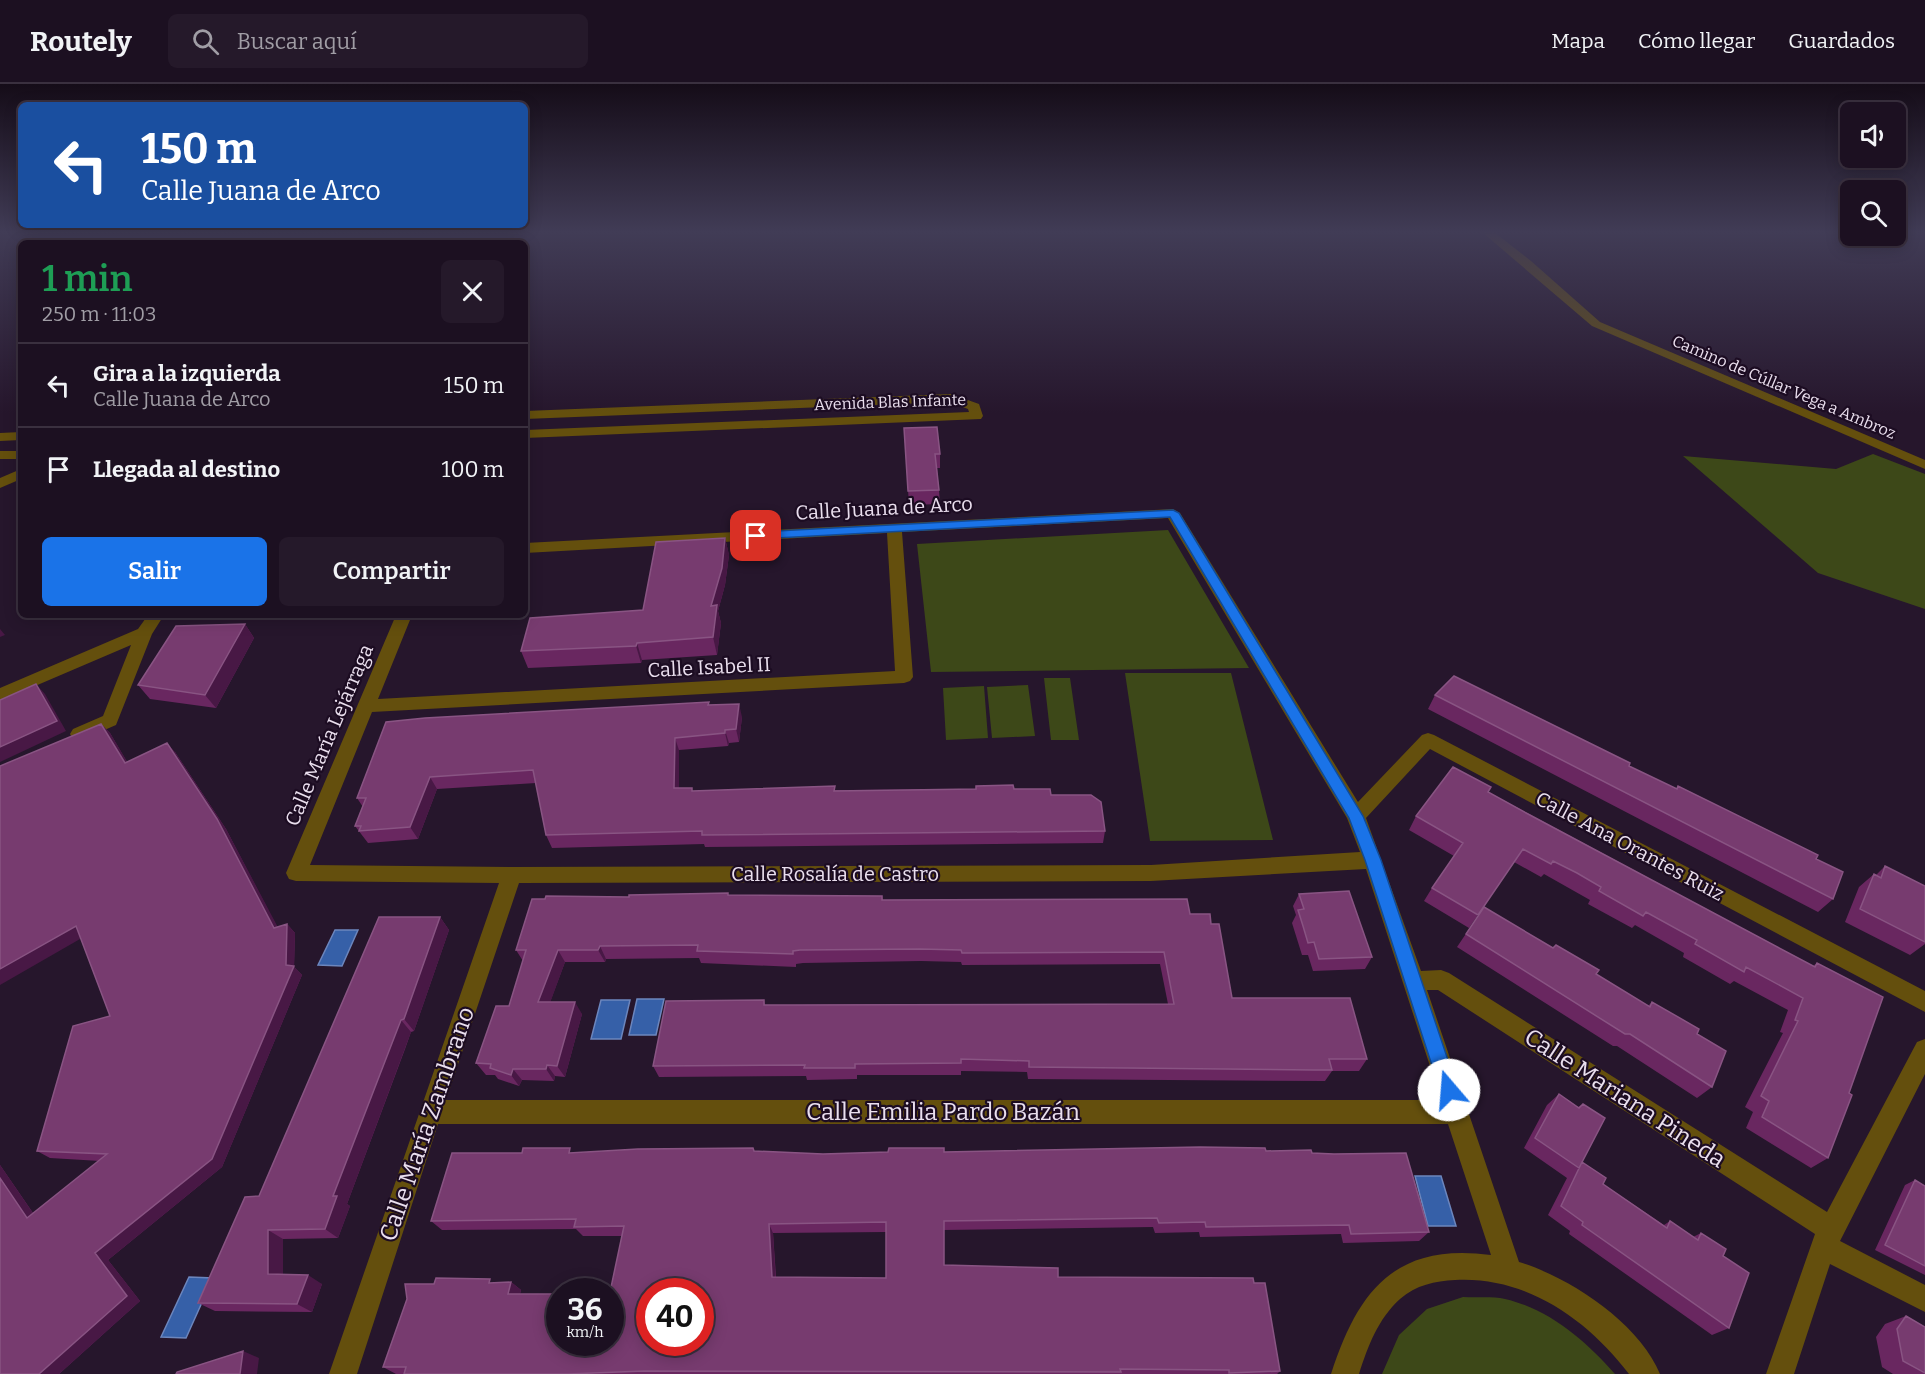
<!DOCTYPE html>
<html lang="es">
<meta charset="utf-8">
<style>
body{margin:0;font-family:Bitter,serif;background:#25192a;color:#f1f3f6;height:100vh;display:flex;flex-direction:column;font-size:22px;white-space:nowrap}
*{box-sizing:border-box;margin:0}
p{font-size:20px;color:#a09da5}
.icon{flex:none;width:33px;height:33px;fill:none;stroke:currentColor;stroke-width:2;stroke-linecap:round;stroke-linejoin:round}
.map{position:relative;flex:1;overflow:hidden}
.sheet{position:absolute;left:18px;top:156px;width:510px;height:378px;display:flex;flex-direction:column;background:#1c1021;border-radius:9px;box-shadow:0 3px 15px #0003,0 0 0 2px #3a303f}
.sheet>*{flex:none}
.banner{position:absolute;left:18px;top:18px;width:510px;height:126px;border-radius:9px;box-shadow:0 3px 15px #0003,0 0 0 2px #3a303f;background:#1a4fa0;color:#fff;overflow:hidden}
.controls{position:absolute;left:1840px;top:18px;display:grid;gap:12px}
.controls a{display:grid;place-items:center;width:66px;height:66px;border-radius:9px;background:#1c1021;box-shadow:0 3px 15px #0003,0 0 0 2px #3a303f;font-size:30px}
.speed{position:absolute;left:546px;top:1194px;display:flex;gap:12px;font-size:30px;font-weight:700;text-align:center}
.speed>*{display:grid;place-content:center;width:78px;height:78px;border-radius:50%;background:#1c1021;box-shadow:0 3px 15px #0003,0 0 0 2px #3a303f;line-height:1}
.speed small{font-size:15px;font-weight:400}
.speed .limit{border:9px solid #d22;background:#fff;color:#111}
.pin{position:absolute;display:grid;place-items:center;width:51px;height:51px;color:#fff;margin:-26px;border-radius:12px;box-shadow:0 3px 9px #0006}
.me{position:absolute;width:66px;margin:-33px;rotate:342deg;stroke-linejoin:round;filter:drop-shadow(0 0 4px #0008)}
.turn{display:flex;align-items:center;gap:21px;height:126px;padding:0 24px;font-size:27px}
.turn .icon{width:78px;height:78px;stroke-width:2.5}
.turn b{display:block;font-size:42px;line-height:51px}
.round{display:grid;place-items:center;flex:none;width:63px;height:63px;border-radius:9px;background:#25192a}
.headline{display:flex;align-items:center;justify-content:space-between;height:102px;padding:0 24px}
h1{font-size:36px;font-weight:600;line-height:45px;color:#1e9e55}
.cta{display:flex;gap:12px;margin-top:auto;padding:12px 24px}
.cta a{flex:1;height:69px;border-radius:9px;background:#1a73e8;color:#fff;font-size:24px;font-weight:600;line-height:69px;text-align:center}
.cta a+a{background:#25192a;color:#f1f3f6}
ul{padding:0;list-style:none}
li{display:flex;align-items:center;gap:18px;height:84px;padding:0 24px;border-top:2px solid #3a303f}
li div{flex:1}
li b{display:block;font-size:22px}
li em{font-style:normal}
header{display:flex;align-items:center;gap:36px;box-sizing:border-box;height:84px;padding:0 30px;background:#1c1021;border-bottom:2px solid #3a303f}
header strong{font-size:28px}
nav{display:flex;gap:33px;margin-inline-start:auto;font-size:21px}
.search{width:420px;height:54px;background:#25192a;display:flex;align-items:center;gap:15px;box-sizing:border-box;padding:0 21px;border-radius:9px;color:#a09da5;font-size:22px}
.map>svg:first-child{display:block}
.green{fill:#3d4818}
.water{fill:#3660a8;stroke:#6c86bd;stroke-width:1.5}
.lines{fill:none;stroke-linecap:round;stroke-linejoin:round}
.minor{fill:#644f0d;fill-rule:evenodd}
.wall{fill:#692760;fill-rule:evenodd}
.shaded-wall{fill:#481845}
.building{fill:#773b6f;stroke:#895483;stroke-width:1.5;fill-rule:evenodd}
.route{fill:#1a73e8;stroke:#114b97;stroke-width:1.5}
.labels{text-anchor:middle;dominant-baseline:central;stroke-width:4.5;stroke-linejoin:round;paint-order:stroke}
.far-street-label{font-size:16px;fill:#eadfee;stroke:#1c0c22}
.street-label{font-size:20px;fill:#eadfee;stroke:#1c0c22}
.near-street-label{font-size:24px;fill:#eadfee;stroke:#1c0c22}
</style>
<header>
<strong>Routely</strong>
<div class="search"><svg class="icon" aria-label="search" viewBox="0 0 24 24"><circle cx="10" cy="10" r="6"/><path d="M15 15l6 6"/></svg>Buscar aquí</div>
<nav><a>Mapa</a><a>Cómo llegar</a><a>Guardados</a></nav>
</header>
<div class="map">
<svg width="1925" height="1290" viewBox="0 0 1925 1290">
<rect width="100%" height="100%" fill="#26162c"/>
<path class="green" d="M1873 370 1925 390V525L1818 489 1683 372 1836 385Z
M1168 446 1249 584 931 588 917 460Z
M1125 589H1231L1273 756 1150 757Z
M1044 594H1070L1079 656H1051Z
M1028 601 1035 652 992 654 987 603Z
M984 602 988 654 946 656 943 604Z
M1463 1213C1477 1214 1492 1212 1505 1215 1549 1225 1586 1257 1615 1290H1382L1399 1251 1427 1225Z"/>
<path class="water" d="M335 846H358L342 882 318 881Z
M637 915H664L656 951H629Z
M601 916H630L621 955H591Z
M1415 1092H1441L1456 1142H1428Z
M189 1193 213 1194 186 1254 161 1253Z"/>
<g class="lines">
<path class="minor" d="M1482 148H1494L1531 177 1600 238 1925 376V385L1592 242Z
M951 310 979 320 983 332 981 335 525 354V346L969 328 968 325 949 318 525 335V327Z
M21 348V356L0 357V349Z
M0 367H21V375H0Z
M21 385V395L0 404V394Z
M1173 425 1180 429 1358 718 1422 651 1428 649 1434 651 1925 907V928L1430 665 1366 734 1421 887 1441 886 1449 889 1827 1128 1917 958 1925 955V990L1840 1157 1925 1201V1228L1830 1180 1794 1290H1766L1815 1150 1438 906H1427L1519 1178C1571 1194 1639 1239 1660 1290H1629C1587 1235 1526 1192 1455 1196 1435 1197 1416 1201 1400 1215 1378 1235 1368 1262 1359 1290H1331C1358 1207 1395 1158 1491 1171L1448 1040H438L357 1290H329L499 799 296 797 289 795 286 789 396 531H412L378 615 895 587 887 449 525 469V459ZM1168 434 1347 734 1360 768 1151 781 512 783 310 781 372 628 904 599 910 597 913 593 902 448ZM1366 785 1441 1016H446L519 799 1151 797Z
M148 531H164L152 550 116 641 79 657 73 655 70 650 73 645 103 632 131 561 0 617V604L138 545Z"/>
</g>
<path class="wall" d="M904 344 940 370V384H937L939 406 940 420 909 421Z
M725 454 729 471 725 501 718 527 721 539 717 571 642 576 641 579 528 584 521 567 643 526Z
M245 540 254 554 216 624 150 615 138 601Z
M1435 611 1676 705 1678 702 1816 775 1833 815 1818 828 1428 625Z
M709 621 742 633 739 658 729 659 728 662 679 666V704L693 707 1014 705 1051 711 1105 747 1103 759 705 763 704 760 552 764 546 751 536 699 437 705 418 755 368 759 355 742 363 723 357 714 386 638Z
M101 640 110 649 127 678 175 668 226 745 277 843 287 840 295 849 294 883 302 891 222 1083 108 1176 140 1217 59 1290H0V1081L33 1129 100 1077 50 1074 37 1067 110 932 81 855Z
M1488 708 1813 882 1817 879 1849 1009 1828 1074 1811 1084 1746 1044 1753 1028 1745 1023 1783 949 1780 948 1788 926 1734 897 1730 900 1683 873 1684 869 1635 841 1632 844 1588 820 1590 816 1544 790 1541 793 1514 778 1469 844 1424 817 1432 804 1454 772 1409 746 1416 732Z
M1885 782 1925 858V860L1910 871 1845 838 1859 803 1874 790 1876 791Z
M1299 810 1372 873 1365 885 1313 887 1308 871H1302L1292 839 1296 831 1293 822Z
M728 811 882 812 883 816 1190 830 1211 840 1232 914 1367 975 1359 987H1332L1325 997 1028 995 1027 988 961 987V991H857V995L807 996 806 992 659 993 653 982 764 916 765 921H793L1168 920 1160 880 962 881 961 878 921 877 803 879 796 880V883L701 879 699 874 606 875 605 878H565L550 918 582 930 565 993 555 992 554 997 522 996 519 1002 498 995 495 991H486L476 979 509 922 523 877 516 866 629 813Z
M1484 823 1648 922 1652 918 1697 950 1712 1003 1697 1014 1617 962H1613L1457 863Z
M440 833 449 846 414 947 411 948 405 965 347 1120 350 1122 338 1154 283 1155V1191L322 1200 312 1228 215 1227 198 1219 259 1112Z
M1559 1010 1578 1023 1583 1020 1582 1078 1603 1100 1664 1141 1670 1137 1693 1153 1701 1149 1723 1172 1729 1244 1712 1251 1569 1150 1570 1147 1548 1131 1567 1094 1524 1064 1547 1021Z
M755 1067 823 1070 944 1068 1266 1067 1312 1069 1429 1148 1419 1157 1343 1159 1341 1150 1200 1153 1199 1148 1155 1149 1153 1143 944 1146V1181L1058 1193 1254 1199 1280 1287 1277 1290H396L383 1283 495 1198H511L521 1206 520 1210 610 1258 622 1152H583L576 1145 442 1146 431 1137 574 1069ZM886 1148V1194L776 1193 773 1149Z
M1915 1096 1925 1102V1191L1875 1166 1905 1101Z
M1906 1232 1925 1243V1290H1893L1882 1283 1876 1253 1885 1240Z"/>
<path class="shaded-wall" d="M725 454 729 471 725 501 718 527 721 539 717 571 713 553 711 522Z
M245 540 254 554 216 624 205 611Z
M0 545 5 551 0 553Z
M637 559 642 576 641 579 636 562Z
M36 600 45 610 66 647 0 678V663Z
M739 620 742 633 739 658 736 645Z
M101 640 110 649 134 689 125 679Z
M725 646 729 659 728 662 725 649Z
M675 654 679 666V716L674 704Z
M167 659 175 668 226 745 283 853 274 844Z
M430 693 437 705 418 755 410 743Z
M440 833 449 846 414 947 404 935Z
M287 840 295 849 294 883 302 891 222 1083 108 1176 140 1217 59 1290H39L95 1169 286 881Z
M76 842 87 851 0 901V885Z
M600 862 606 875 605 878 598 866Z
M558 866 565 878 546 930 538 918Z
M575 918 582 930 565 993 557 982Z
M401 936 411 948 347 1120 350 1122 338 1154 325 1145 333 1112Z
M547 981 555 992 554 997 546 985Z
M513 985 522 996 519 1002 511 991Z
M0 1081 41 1141 27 1134 0 1094Z
M769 1140 773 1149 776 1201 772 1193Z
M268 1146 283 1155V1199L268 1190Z
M308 1191 322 1200 312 1228 297 1220Z
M511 1198 521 1206 518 1218 508 1210Z
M243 1267 259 1274 257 1290H240Z"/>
<path class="building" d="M937 343 940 370H935L939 406 908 407 904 344Z
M725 454 722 484 711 522 717 521 713 553 637 559 636 562 521 567 530 534 643 526 656 458Z
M245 540 205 611 138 601 176 542Z
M1454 592 1630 679 1629 682 1677 705 1678 702 1818 771 1816 775 1843 788 1833 815 1435 611Z
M36 600 57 637 0 663V616Z
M709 618 708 621 739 620 736 645 725 646V649L675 654 674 704H692V707L835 702 834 707 976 705V702L1013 701 1014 705H1050L1051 711H1091L1101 718 1105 747 702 751V747L546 751 533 686 430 693 410 743 359 747 361 742H355L366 714H357L386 638 425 634Z
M101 640 125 679 167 659 217 735 274 844 287 840 286 881 294 882 212 1075 95 1169 127 1212 39 1290H0V1094L27 1134 107 1070 37 1067 73 942 110 932 76 842 0 885V682Z
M1453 683 1491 703 1488 708 1528 730 1815 883 1817 879 1883 913 1849 1009 1852 1011 1828 1074 1762 1033 1769 1017 1761 1012 1798 937 1795 936 1803 914 1746 883 1744 888 1695 860 1697 856 1646 828 1643 832 1599 807 1601 803 1577 789 1553 777 1551 780 1523 765 1478 831 1432 804 1463 759 1416 732Z
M1885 782 1925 802V858L1860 825 1874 790 1881 794Z
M1349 807 1372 873 1319 875 1314 858 1308 859 1303 842 1298 826 1304 825 1299 810Z
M728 809V811L882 812V816L1187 815 1190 830H1210L1211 840H1219L1232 914H1350L1367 975H1329L1332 986H1314L1029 983V977L961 975V979L855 980V984H804L805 981 653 982 666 917 764 916V921H793L1174 920 1164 868 962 869 961 866 920 865 800 866 793 867V870L697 867 698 861 600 862 598 866H558L538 918H575L557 982 547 981 546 985H513L511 991 490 984 491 980 476 979 496 922H509L526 866H516L532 815H545L546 812 629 813V811Z
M1484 823 1553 864 1556 861 1599 886 1596 890 1650 923 1652 918 1699 945 1697 950 1726 967 1712 1003 1630 950H1625L1466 850Z
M379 833H440L404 935 401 936 394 954 333 1112H337L325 1145 268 1146V1190L308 1191 297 1220 198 1219 245 1113 259 1112Z
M1559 1010 1579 1024 1583 1020 1605 1034 1579 1084 1535 1054Z
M1200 1063 1265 1064 1266 1067 1311 1066 1312 1069 1334 1070 1406 1069 1429 1148 1351 1150 1349 1141 1206 1143 1205 1138 1159 1139 1157 1134 944 1137V1181L1058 1184V1193L1253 1194 1254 1199H1265L1280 1287 1229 1289V1286L1120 1285 1121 1288 644 1287 568 1290H404L406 1283H383L407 1215 405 1200H434L436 1194 490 1195 489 1199 511 1198 508 1210H560V1258H610V1208L624 1142 574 1143 576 1135 431 1137 452 1069H522L523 1064H570L569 1069 638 1065 753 1064 754 1067 823 1070 888 1068 889 1064H944V1068ZM886 1138V1194L772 1193 769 1140ZM650 1208H700V1258H650Z
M1582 1078 1606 1094 1603 1100 1667 1144 1670 1137 1698 1156 1701 1149 1726 1165 1723 1172 1749 1189 1729 1244 1582 1141 1583 1138 1561 1122Z
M1915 1096 1925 1102V1182L1885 1161Z
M1906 1232 1925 1243V1289L1903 1277 1897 1245Z
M243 1267 240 1290H176L177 1288Z"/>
<linearGradient id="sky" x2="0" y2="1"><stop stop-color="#150c18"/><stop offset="0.45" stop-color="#413c56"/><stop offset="1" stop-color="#413c56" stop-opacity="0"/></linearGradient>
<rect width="1925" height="329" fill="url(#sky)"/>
<path class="route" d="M1173 426 1179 429 1363 732 1381 776 1458 1006 1455 1013 1449 1015 1443 1013 1440 1006 1365 776 1349 734 1170 433 756 455 750 452 756 448Z"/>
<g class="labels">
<g class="far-street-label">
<text transform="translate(1784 303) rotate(23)">Camino de Cúllar Vega a Ambroz</text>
<text transform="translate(890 318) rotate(-2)">Avenida Blas Infante</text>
</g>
<g class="street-label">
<text transform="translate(884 424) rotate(-3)">Calle Juana de Arco</text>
<text transform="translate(709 583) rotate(-3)">Calle Isabel II</text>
<text transform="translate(329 651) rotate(-67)">Calle María Lejárraga</text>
<text transform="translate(1630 762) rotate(28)">Calle Ana Orantes Ruiz</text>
<text x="835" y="790">Calle Rosalía de Castro</text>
</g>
<g class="near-street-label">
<text transform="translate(1625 1014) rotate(33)">Calle Mariana Pineda</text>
<text x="943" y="1028">Calle Emilia Pardo Bazán</text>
<text transform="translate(427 1040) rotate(-71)">Calle María Zambrano</text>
</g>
</g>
</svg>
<div class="controls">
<a><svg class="icon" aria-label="sound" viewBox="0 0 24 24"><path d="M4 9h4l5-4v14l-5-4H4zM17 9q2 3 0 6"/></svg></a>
<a><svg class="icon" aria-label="search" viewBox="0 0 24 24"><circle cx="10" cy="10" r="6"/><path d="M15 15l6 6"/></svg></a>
</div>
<div class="speed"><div>36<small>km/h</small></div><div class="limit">40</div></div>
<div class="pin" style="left:756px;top:452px;background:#d93025"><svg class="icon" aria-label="arrive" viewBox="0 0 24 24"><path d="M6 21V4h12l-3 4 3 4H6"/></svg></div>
<svg class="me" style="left:1449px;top:1006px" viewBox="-20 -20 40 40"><circle r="19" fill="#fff"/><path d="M0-13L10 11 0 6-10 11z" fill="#1a73e8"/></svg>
<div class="banner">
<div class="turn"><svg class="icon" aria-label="left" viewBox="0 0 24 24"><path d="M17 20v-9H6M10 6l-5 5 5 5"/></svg><div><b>150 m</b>Calle Juana de Arco</div></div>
</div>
<section class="sheet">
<div class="headline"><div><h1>1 min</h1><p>250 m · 11:03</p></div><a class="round"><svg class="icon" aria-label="close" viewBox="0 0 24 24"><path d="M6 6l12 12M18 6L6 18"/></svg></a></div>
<ul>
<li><svg class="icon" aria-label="left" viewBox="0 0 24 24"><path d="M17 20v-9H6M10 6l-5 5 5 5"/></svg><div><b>Gira a la izquierda</b><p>Calle Juana de Arco</p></div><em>150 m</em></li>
<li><svg class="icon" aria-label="arrive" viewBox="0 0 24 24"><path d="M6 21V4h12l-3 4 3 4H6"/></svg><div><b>Llegada al destino</b></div><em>100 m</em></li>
</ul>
<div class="cta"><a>Salir</a><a>Compartir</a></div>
</section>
</div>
